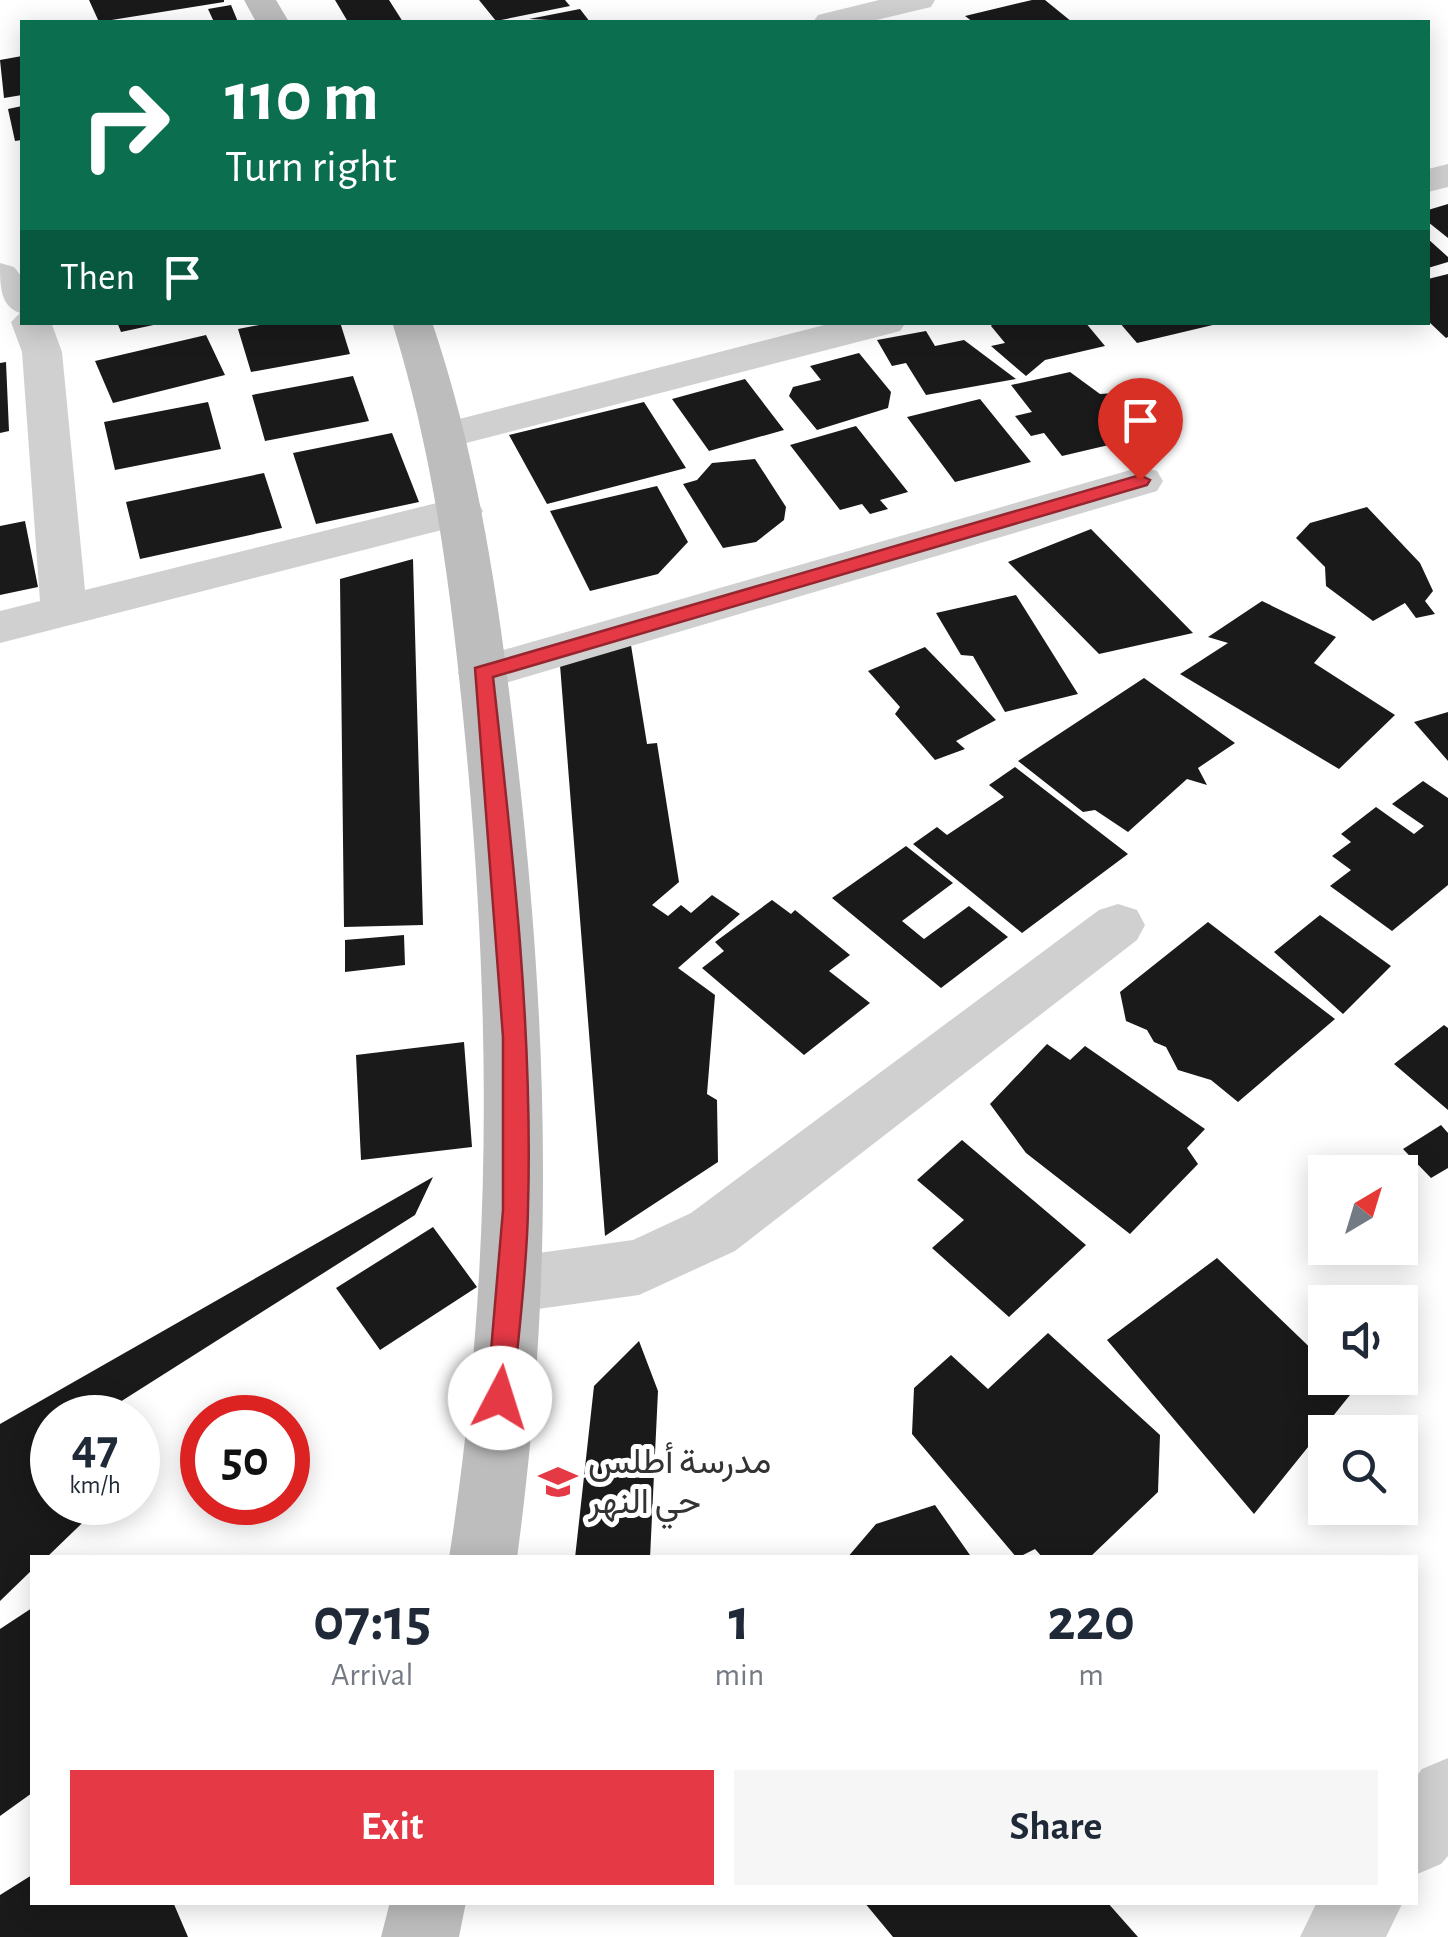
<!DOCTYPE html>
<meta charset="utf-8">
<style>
body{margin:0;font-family:"Alegreya Sans",Vazirmatn,sans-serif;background:#f6f6f7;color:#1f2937;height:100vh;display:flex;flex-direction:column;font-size:38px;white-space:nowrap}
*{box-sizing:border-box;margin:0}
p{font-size:32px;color:#747a83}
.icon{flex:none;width:55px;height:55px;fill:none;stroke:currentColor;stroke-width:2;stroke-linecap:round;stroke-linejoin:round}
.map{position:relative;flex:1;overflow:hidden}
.details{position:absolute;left:30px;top:1555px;width:1388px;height:350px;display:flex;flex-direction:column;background:#fff;border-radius:0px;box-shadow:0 5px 25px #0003}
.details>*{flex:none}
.banner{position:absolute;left:20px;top:20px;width:1410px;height:305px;border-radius:0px;box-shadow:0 5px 25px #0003;background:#0b6e4f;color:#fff;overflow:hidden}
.needle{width:65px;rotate:38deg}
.controls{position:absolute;left:1308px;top:1155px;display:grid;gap:20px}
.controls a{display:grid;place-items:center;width:110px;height:110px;border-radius:0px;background:#fff;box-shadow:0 5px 25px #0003;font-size:50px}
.speed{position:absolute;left:30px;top:1395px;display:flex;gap:20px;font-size:50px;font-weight:700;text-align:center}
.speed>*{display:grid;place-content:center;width:130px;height:130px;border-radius:50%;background:#fff;box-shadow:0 5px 25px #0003;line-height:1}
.speed small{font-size:25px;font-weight:400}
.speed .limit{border:15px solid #d22;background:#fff;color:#111}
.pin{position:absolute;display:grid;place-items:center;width:85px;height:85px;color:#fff;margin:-102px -42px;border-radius:50% 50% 50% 0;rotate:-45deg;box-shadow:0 0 10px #0007}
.pin .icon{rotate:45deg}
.me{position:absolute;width:110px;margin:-55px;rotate:5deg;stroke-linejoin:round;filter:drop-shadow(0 0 8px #0008)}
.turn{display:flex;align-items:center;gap:35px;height:210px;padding:0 40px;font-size:45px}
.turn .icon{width:130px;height:130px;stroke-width:2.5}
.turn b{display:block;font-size:70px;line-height:85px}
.then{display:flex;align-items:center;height:95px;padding:0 40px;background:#0003;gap:20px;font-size:38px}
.eta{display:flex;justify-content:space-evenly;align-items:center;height:170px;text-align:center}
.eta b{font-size:60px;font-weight:600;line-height:70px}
.cta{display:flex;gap:20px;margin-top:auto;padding:20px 40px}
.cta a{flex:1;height:115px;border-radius:0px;background:#e63946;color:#fff;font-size:40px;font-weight:600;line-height:115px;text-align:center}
.cta a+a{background:#f6f6f7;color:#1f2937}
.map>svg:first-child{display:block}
.building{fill:#1a1a1a}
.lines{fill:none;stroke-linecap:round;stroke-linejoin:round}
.street{fill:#d0d0d0;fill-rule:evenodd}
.secondary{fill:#bdbdbd;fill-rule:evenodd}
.route{fill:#e63946;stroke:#96252e;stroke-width:2.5}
.labels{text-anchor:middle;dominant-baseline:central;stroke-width:10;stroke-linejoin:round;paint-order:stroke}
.near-poi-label{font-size:35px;fill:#333;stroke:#fff;text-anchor:start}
</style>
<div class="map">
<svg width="1448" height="1937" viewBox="0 0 1448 1937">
<rect width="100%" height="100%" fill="#fff"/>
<path class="building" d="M89 0H224V2L99 22Z
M335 0H389L403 22H348Z
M479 0H565L570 6 496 21Z
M1032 0H1045L1072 22H973L965 16Z
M231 5 238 22H214L208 9Z
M580 9 590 22 529 19Z
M22 56V95L4 98 0 60Z
M22 106V140L15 141 8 109Z
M1448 204V238L1428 222V210Z
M1428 239 1448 257V262L1428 268Z
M1448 274V337L1446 338 1428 321V279Z
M117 322H158V324L121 332Z
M275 322H340L350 354 251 372 238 329Z
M994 322H1085L1105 346 1045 360 1026 376 991 346 1005 343 991 326Z
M1119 322H1217V324L1137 343Z
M926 331 935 346 964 340 1016 379 926 395 906 363 892 366 877 340Z
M206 335 225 375 113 403 95 361Z
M859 353 891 392 888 408 817 430 789 396 793 387 821 380 810 366Z
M6 362 9 431 0 433V363Z
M1070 372 1100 394 1116 393 1125 403 1104 408 1130 440 1062 456 1044 433 1031 436 1015 416 1032 412 1011 385Z
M353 376 369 421 265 441 252 395Z
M745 379 784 430 709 451 672 399Z
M980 399 1031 462 955 482 907 417Z
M208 402 221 449 115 470 104 422Z
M644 402 686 468 547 504 509 435Z
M856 426 908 492 880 500 888 509 870 514 862 504 840 510 790 445Z
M392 433 419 502 316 524 293 453Z
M755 459 786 507 784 520 756 542 723 548 683 484 697 480 712 463Z
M264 473 282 528 140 559 126 502Z
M657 486 688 542 658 574 590 591 550 511Z
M1367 507 1420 563 1433 591 1425 601 1435 614 1416 618 1405 603 1373 621 1326 586 1325 567 1296 538 1310 523Z
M25 521 38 587 0 595V526Z
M1091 529 1193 633 1099 654 1008 562Z
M413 559 423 925 344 927 340 579Z
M1016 595 1078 694 1005 712 973 656 961 655 936 613Z
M1262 601 1336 637 1314 663 1395 715 1339 769 1180 674 1228 643 1208 637Z
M630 639 647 744 657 743 679 882 652 905 668 916 681 905 691 913 712 895 740 914 678 968 715 995 707 1094 717 1100 718 1162 605 1236 560 665Z
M925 647 996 720 956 741 965 749 935 760 895 714 900 707 868 671Z
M1144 678 1235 743 1198 768 1207 785 1187 779 1128 832 1095 810 1083 812 1018 761Z
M1448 712V761L1414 722Z
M1015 767 1128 854 1022 933 913 844 937 827 947 835 1004 797 989 785Z
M1423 781 1448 798V885L1392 931 1330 886 1351 870 1332 856 1351 842 1341 834 1376 807 1414 834 1424 826 1392 804Z
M906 846 953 883 902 921 924 939 969 906 1008 937 941 988 832 898Z
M772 900 791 914 795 910 850 955 829 971 870 1003 804 1055 702 968 724 951 715 942Z
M1320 915 1391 966 1343 1014 1274 952Z
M1208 922 1335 1019 1238 1102 1211 1080 1178 1070 1166 1047 1154 1042 1147 1030 1126 1021 1120 992Z
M404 935 405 965 345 972V940Z
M1444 1025 1448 1028V1110L1394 1064Z
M464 1042 472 1147 361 1160 356 1055Z
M1047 1044 1070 1060 1085 1046 1205 1129 1187 1148 1198 1164 1130 1234 1026 1153 990 1104Z
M1441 1125 1448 1133V1168L1431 1178 1403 1149Z
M962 1140 1086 1245 1009 1317 932 1248 964 1220 917 1180Z
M433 1177 415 1215 120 1402 122 1418H52V1502H104L46 1558H32V1570L0 1601V1424Z
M433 1227 477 1287 380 1350 336 1288Z
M1217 1258 1325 1362V1378H1341L1354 1390 1254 1514 1107 1340Z
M1048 1333 1160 1435 1158 1492 1089 1558H1043L1035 1549 1017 1558 912 1434 914 1388 951 1355 988 1389Z
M639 1341 658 1391 650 1558H575L594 1386Z
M935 1505 972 1558H847L876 1524Z
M32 1608V1793L0 1816V1629Z
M32 1875V1902H173L188 1937H0V1895Z
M864 1902H1107L1138 1937H893Z"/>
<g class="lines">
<path class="street" d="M879 0H935L931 7 868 22H813L818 15Z
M1448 164V187L1428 192V169Z
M0 263 14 267 22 277V322H51L62 352 85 590 461 497 477 501 483 511 477 521 0 643V611L40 601 22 352 11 322 20 313C0 306 0 286 0 263Z
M836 322H906L900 331 447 448 432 444 426 435 432 426Z
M1141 467 1157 471 1163 481 1157 491 482 690 465 685 458 673 465 661Z
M1118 904 1137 910 1145 925 1137 940 735 1251 639 1295 509 1313 487 1305 478 1285 487 1265 509 1257 633 1240 691 1213 1099 910Z
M1448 1758V1856L1441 1864 1415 1875V1778L1422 1769Z
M1317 1902H1403L1386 1937H1300Z"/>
<path class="secondary" d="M244 0H276L289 22H256Z
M392 322H432C481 467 501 616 518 767 549 1040 554 1284 517 1558H449C491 1288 492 1039 468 768 454 617 438 468 392 322Z
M390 1902H466L459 1937H381Z"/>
</g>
<path class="route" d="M1140 475 1150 480 1147 485 493 677C513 854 533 1030 528 1208 527 1272 518 1335 513 1398L509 1407 500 1411 491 1407 487 1398 503 1210V1037L475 668Z"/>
<defs>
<g id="school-bare" transform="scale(3)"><path d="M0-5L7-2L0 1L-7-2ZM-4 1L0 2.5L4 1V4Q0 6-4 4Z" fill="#e63946" stroke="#fff" stroke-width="2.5" paint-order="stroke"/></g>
</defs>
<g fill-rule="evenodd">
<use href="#school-bare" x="558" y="1482"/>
</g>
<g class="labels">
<g class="near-poi-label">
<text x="588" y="1462">مدرسة أطلس<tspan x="588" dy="40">حي النهر</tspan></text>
</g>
</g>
</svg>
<div class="controls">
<a><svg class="needle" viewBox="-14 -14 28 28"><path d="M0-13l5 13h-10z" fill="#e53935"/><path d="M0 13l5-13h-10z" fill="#747a83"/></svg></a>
<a><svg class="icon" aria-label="sound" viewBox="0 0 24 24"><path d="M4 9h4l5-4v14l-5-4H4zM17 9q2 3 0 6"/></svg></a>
<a><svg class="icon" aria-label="search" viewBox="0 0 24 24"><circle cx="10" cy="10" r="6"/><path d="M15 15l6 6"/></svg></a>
</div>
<div class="speed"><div>47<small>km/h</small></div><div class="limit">50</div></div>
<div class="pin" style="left:1140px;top:480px;background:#d93025"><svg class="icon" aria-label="arrive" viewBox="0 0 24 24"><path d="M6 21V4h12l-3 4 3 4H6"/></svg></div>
<svg class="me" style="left:500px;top:1398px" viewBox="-20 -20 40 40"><circle r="19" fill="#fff"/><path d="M0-13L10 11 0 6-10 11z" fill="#e63946"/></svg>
<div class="banner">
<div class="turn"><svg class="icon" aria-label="right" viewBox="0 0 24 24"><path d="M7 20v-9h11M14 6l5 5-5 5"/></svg><div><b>110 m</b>Turn right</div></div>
<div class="then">Then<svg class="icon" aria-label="arrive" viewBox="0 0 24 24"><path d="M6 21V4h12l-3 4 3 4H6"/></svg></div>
</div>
<section class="details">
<div class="eta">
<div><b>07:15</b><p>Arrival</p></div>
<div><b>1</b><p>min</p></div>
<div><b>220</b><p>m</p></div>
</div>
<div class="cta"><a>Exit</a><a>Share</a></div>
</section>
</div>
